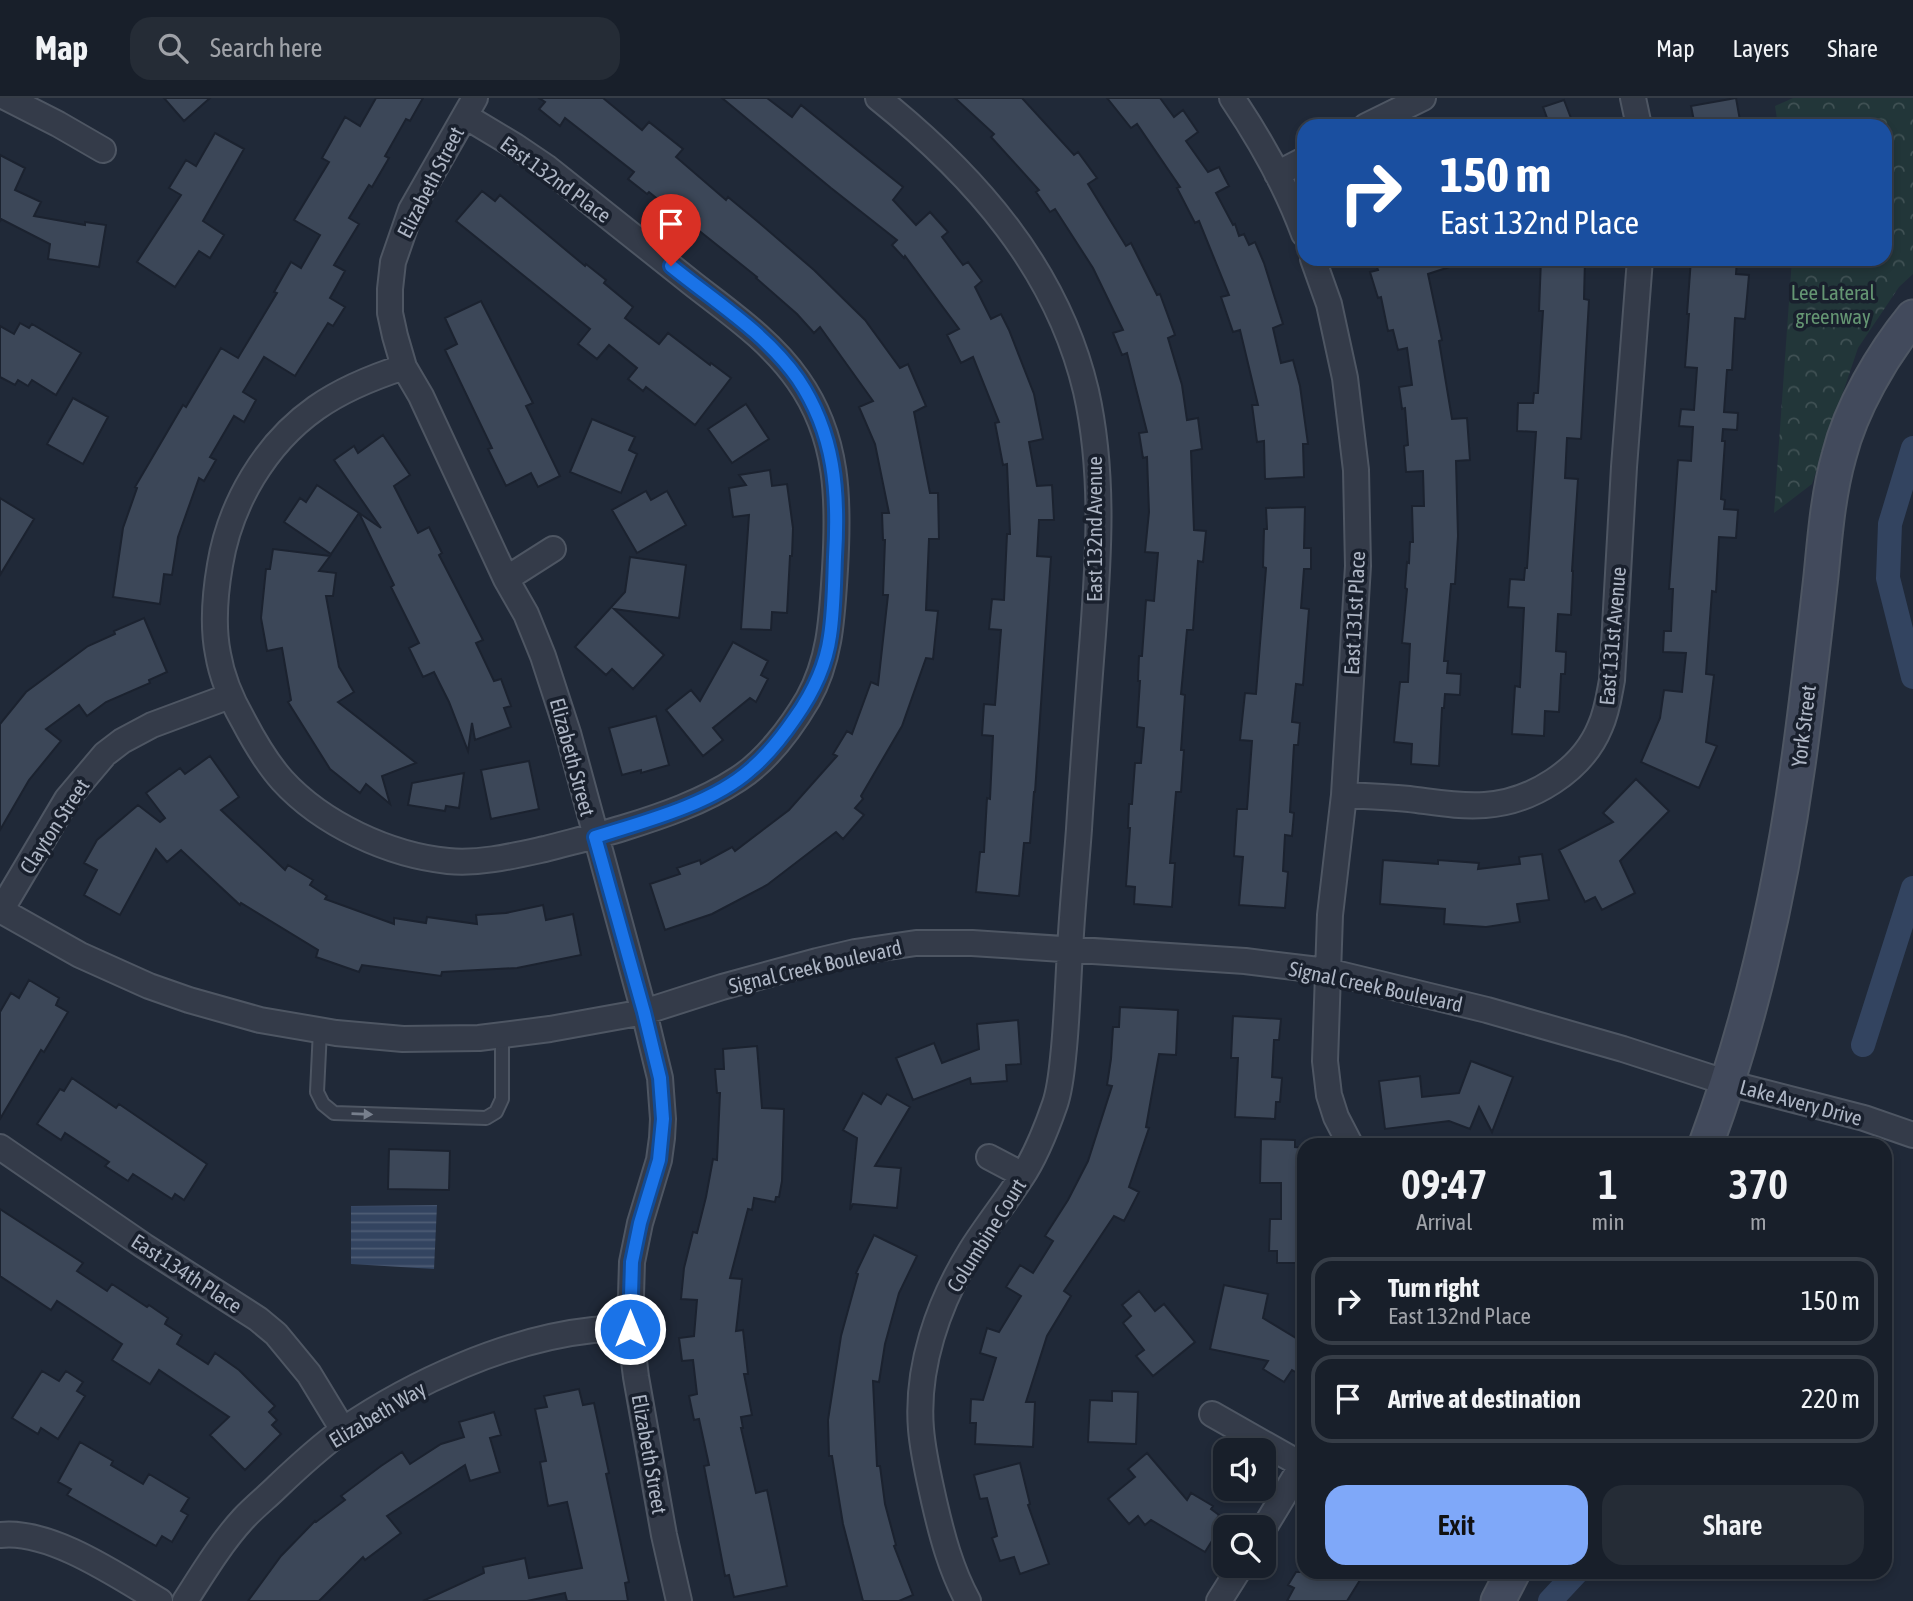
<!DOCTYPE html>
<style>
body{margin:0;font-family:"Asap Condensed",sans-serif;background:#252c36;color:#f1f3f6;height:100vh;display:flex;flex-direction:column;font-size:26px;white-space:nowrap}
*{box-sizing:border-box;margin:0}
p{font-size:23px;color:#9fa2a8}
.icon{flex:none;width:38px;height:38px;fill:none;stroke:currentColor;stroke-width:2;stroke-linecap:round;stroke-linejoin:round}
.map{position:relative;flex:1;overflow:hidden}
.panel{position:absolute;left:1297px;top:1040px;width:595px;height:441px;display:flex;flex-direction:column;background:#181f2a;border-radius:21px;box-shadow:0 4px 10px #0003,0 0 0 2px #363d47}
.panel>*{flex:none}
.guide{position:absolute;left:1297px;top:21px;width:595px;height:147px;border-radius:21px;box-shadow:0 4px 10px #0003,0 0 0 2px #363d47;background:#1a4fa0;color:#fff;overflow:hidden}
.buttons{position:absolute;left:1213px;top:1340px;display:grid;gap:14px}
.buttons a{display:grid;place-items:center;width:63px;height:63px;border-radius:14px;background:#181f2a;box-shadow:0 4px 10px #0003,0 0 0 2px #363d47;font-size:35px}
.pin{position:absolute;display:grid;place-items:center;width:60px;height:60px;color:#fff;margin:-72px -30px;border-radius:50% 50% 50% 0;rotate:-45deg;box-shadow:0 0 7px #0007}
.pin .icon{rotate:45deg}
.me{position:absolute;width:77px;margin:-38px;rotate:0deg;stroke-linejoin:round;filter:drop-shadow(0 0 5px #0008)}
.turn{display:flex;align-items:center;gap:24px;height:147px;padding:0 28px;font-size:32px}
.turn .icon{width:91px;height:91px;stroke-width:2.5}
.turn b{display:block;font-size:49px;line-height:60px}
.eta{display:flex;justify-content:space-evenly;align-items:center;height:119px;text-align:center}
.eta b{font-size:42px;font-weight:600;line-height:49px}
.action{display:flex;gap:14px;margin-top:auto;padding:14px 28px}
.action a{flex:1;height:80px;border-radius:21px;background:#7fa8f9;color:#111;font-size:28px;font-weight:600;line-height:80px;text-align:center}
.action a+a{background:#252c36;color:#f1f3f6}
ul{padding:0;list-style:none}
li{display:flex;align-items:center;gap:21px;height:88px;margin:0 14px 10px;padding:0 14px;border:4px solid #363d47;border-radius:21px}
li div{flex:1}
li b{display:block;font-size:26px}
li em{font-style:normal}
header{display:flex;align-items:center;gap:42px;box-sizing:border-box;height:98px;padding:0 35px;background:#181f2a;border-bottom:2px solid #363d47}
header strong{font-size:33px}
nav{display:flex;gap:38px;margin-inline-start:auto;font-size:24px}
.search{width:490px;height:63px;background:#252c36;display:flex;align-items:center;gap:18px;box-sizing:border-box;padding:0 24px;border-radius:21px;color:#9fa2a8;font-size:26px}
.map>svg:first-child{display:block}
.forest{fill:url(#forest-crowns)}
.water{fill:url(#water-rules)}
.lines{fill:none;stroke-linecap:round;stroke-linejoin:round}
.canal{stroke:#334460;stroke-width:24}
.building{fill:#3c4758;stroke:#1b222f;stroke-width:2}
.lane-casing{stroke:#4e5663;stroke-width:16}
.street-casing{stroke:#4e5663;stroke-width:28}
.secondary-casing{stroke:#4e5663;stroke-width:37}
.lane{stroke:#343b49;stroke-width:12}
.street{stroke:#343b49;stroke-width:24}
.secondary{stroke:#424a5c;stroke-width:33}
.oneway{fill:#777f8d}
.route-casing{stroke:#114b97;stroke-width:18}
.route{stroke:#1a73e8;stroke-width:12}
.labels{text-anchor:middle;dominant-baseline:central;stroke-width:7;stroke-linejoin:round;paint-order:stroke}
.street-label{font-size:21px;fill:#aeb6c5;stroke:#19202d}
.park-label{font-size:21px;fill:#659673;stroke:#19202d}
</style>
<header>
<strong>Map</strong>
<div class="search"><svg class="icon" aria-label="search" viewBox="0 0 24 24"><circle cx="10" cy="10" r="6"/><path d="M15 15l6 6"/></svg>Search here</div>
<nav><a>Map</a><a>Layers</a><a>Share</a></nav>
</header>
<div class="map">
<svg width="1913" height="1503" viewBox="0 0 1913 1503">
<defs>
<pattern id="forest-crowns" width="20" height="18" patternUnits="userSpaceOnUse" patternTransform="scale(1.75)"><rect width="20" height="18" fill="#223639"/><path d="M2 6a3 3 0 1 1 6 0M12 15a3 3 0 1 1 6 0" fill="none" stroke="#405154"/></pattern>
<pattern id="water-rules" width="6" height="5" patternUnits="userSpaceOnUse" patternTransform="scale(1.75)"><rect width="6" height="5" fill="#334460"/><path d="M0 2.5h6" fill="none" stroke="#4e5d75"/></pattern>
</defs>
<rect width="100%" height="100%" fill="#202938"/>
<path class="forest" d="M1793 0H1913V176L1899 189 1858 250 1812 386 1774 415 1792 161H1885V28H1778L1775 8Z"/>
<path class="water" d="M437 1107 434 1171 351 1166V1108Z"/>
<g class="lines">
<path class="canal" d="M1913 350 1890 426 1888 480 1913 579
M1863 947 1913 790
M1550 1503 1577 1474"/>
</g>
<path class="building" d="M164 0H210L184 23Z
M376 0H423L410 23 406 21 385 58 389 60 372 89 369 87 349 120 359 126 334 167 345 173 330 200 345 209 333 228 328 225 295 278 264 259 243 294 256 302 244 324 234 318 210 359 216 362 204 383 199 380 178 439 172 477 164 476 160 506 113 499 123 430 137 390 135 389 183 307 186 309 221 250 238 260 277 195 274 194 291 164 301 170 320 137 294 122 329 64 322 60 345 19 360 28Z
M539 0H603L642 32 649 24 683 51 676 59 726 102 728 99 757 123 814 172 865 222 900 270 908 266 926 308 914 314 930 395H938L939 441H929L926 512 938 513 933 561 926 560 902 628 861 698 863 701 855 710 864 717 843 741 836 734 767 787 712 816 665 832 650 786 680 776 677 770 700 762 701 766 732 749 735 753 789 712 837 658 833 656 847 633 852 636 871 584 878 587 888 497H883L885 442H883L882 415H889L875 346 859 309 873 303 820 229 814 235 797 216 756 180 757 179 692 127 691 128 649 94 647 96 628 81 634 74 565 20 560 28 539 11 545 4Z
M722 0H767L792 19 801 7 903 89 893 102 916 127 930 114 948 134 942 139 963 167 968 164 982 183 975 189 991 221 1001 216 1009 232 1034 296 1043 341 1029 344 1037 388 1052 387 1054 422H1039L1037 458 1051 459 1035 694H1034L1030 745H1024L1019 798 976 794 980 754H984L987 700 990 701 993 638 982 637 984 606 995 607 1001 532 989 531 992 501 1004 502 1007 436H1010L1007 366 1003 367 995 325 999 324 973 259 961 265 947 237 959 231 905 158 904 160 892 147 897 142 831 90Z
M955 0H1022L1074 57 1078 54 1097 80 1088 86 1126 148 1131 145 1157 197 1160 196 1175 237 1168 240 1182 287 1187 322 1198 320 1202 351 1191 353 1194 432 1206 433 1203 464 1198 463 1193 532H1187L1181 596 1185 597 1181 652H1184L1181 694H1176L1170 765H1175L1172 809 1134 806 1135 789 1126 788 1130 730H1128L1129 706H1132L1135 665H1141L1144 630 1137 629 1140 583H1138L1139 558H1142L1146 502 1154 503 1158 455 1145 454 1149 414 1147 359 1143 360 1139 335 1147 334 1127 255 1122 257 1113 235 1123 232 1093 170 1055 111 1050 114 1036 94 1039 92 991 39 994 36Z
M1107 0H1160L1174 19 1183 12 1198 34 1186 43 1208 74 1219 69 1229 88 1216 95 1233 127 1235 126 1239 138 1244 136 1249 147 1255 144 1264 165 1283 226 1273 230 1281 265 1293 262 1300 288 1308 346H1303L1304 379 1265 381 1264 343 1257 344 1252 307H1258L1240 232 1233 234 1221 199 1229 197 1199 123 1195 125 1177 90 1180 89 1137 26 1131 30Z
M1736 0 1741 28H1695L1691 8Z
M1564 2 1574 28H1550L1543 9Z
M215 35 244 51 203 123 224 137 210 160 199 153 175 189 137 164 181 97 169 90 186 62 196 68Z
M0 57 25 70 15 92 41 104 34 118 85 127V124L106 127 99 169 48 161 50 146 1 121 0 124Z
M482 93 495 103 500 97 585 168 586 166 606 182 604 185 633 209 625 220 659 246 668 235 710 267 711 265 731 280 695 327 646 289 643 293 628 281 637 270 609 247 597 261 578 246 590 231 456 123Z
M1374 161H1462V165L1428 176 1442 242 1439 243 1452 321 1467 320 1470 362 1456 363 1458 438 1455 486H1451L1444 563H1448L1447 575 1461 576 1460 597 1445 596 1444 610H1442L1439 668 1411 666 1412 646 1394 644 1400 584H1408L1410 546 1402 545 1407 491 1405 490 1407 464 1409 465 1410 444H1413L1412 408H1424L1423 373 1406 374 1404 348 1408 347 1405 310 1402 311 1399 289 1412 287 1407 250 1398 252 1393 232 1388 233 1381 199 1378 200 1370 174 1378 172Z
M1541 161H1585L1584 201 1589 202 1581 341 1567 340 1565 380 1578 381 1572 473H1573L1571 517 1558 516 1556 553 1566 554 1565 576H1561L1559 614 1545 613 1544 638 1512 636 1515 588 1520 589 1524 510 1508 509 1510 481 1524 482 1525 470H1527L1536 334 1517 333 1518 305H1533L1534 295H1538L1543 213H1539Z
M1691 161H1737L1736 176 1749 177 1745 221 1735 220 1732 272H1727L1724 314 1738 315 1737 332 1723 331 1722 343H1725L1721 401 1725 402 1724 411 1738 412 1736 440 1719 439 1716 494 1712 493 1706 576 1714 577 1706 644 1717 648 1699 690 1641 664 1660 620 1664 592 1682 594 1686 555 1663 554 1664 533H1671L1673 491H1669L1678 362 1691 363 1693 329 1679 328 1681 311 1694 312 1697 270 1685 269 1689 216H1687Z
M481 203 533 305 526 308 560 378 538 389 531 375 506 388 488 351 492 350 445 252 457 246 445 220Z
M20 225 29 230 32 226 81 255 56 297 32 282 28 288 18 282 15 287 0 279V228L14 236Z
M73 300 108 319 83 366 47 346Z
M746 306 769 341 732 365 708 331Z
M592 321 635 339 629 352 637 356 621 395 570 374Z
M383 337 410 377 394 388 418 435 429 429 442 455 439 457 483 542 476 545 494 583 501 581 511 608 504 610 511 629 475 642 472 625 468 653 449 604 434 574 423 579 409 550 419 545 391 489 394 487 359 415 381 430 334 362 354 348 358 355Z
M770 372 772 388 787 386 793 430 792 458H790L787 515 772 514 771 532 741 531 749 417 733 419 729 390 746 387 739 377Z
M317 387 359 415 331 456 284 424 300 400 306 404Z
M646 393 651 402 667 393 686 427 637 455 612 412Z
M0 400 34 421 0 477Z
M1305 409 1304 450H1311V471H1304L1301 510 1309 511 1303 587 1296 586 1292 624 1300 625 1298 647H1294L1290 714 1294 715 1292 738 1285 737 1283 773 1288 774 1285 810 1239 807 1243 759 1234 758 1237 711H1247L1252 643 1240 642 1245 595 1256 596 1266 470 1263 469 1264 431H1267L1266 410Z
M273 451 330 458 319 473 336 475 333 498H326L339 569 354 594 338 604 416 665 382 678 390 706 366 686 360 695 330 671 288 604 291 602 282 550 267 553 261 520 266 471H270Z
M630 459 686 467 679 520 614 511 664 557 633 591 612 571 606 577 575 549 625 494Z
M144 520 167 574 149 582 150 585 106 604 87 618 79 607 46 631 61 643 29 682 0 732V626L26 594 88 548 115 536 114 533Z
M733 544 768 563 761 577 768 581 756 604 750 600 713 630 723 642 703 658 666 612 691 592 700 603Z
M656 618 669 667 641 675V672L622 677 609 630Z
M210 658 239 699 221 712 285 772 288 767 313 782 310 787 327 798 325 801 394 826V820L426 825 427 819 477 826 476 817 506 815 543 807 546 822 573 816 581 857 517 870 442 874 441 878 362 867 359 874 316 859 318 852 241 805 240 807 181 752 167 764 156 751 120 817 84 797 97 772 84 765 97 742 138 707 160 724 165 720 146 695 180 670 185 676Z
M529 663 539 711 491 721 481 672Z
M464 675 459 710 446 708 445 713 408 707 412 685Z
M1636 681 1669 713 1620 763 1635 795 1602 812 1595 799 1585 804 1559 752 1613 724 1603 715Z
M1542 756 1549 802 1517 806 1520 824 1486 829 1444 826 1445 811 1380 806 1383 762 1438 766V762L1479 765 1478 771 1520 766 1519 759Z
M29 882 59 900 56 907 68 914 44 954 41 952 0 1021V914L11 895 19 900Z
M1120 909 1178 912 1176 957 1159 956 1146 1029 1149 1030 1129 1089 1139 1094 1124 1123 1114 1118 1064 1193 1071 1198 1047 1238 1026 1304H1035L1033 1349 975 1346 976 1325H970L971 1301 983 1302 996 1260 980 1255 987 1230 999 1234 1021 1198 1006 1189 1020 1167 1033 1175 1053 1143 1045 1138 1068 1102 1088 1063 1112 988 1107 987 1111 961 1113 929H1119Z
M1233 918 1281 921 1279 942H1274L1272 979 1282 980 1280 1004H1276L1275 1021 1235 1019 1238 960H1231Z
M1018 922 1021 966 1006 967 1007 983 971 986 970 980 913 1002 896 960 934 945 942 965 979 951 977 926Z
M757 948 762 1010 784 1011 782 1083 779 1099H776L775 1104 754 1100 752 1112 748 1111 730 1180 742 1181 736 1233 743 1232 748 1276H744L752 1317 741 1319 743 1330H741L756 1395 767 1392 787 1488 734 1499 729 1477 725 1478 704 1368 709 1367 699 1321 694 1322 689 1298 697 1296 693 1262 682 1263 679 1240 694 1238 697 1202 681 1201 684 1170 693 1134 697 1135 706 1099 713 1061 717 1062 720 995H717L715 971H724L723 951Z
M1471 963 1513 979 1492 1034 1479 1009 1470 1031 1449 1023 1385 1031 1379 983 1420 978 1422 999 1459 995Z
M72 980 116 1010 119 1006 207 1066 184 1102 175 1096 172 1101 133 1076 128 1083 105 1068 109 1064 65 1035 61 1042 37 1026 60 991 64 993Z
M863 995 881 1006 887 996 910 1009 875 1068 901 1070 897 1110 853 1106 850 1112 857 1040 843 1032Z
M1261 1041 1295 1042V1049L1304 1050V1165H1277V1153H1269L1270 1121H1281V1085H1260Z
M389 1051 450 1053 449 1092 388 1091Z
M0 1111 83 1165 77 1173 107 1193 112 1186 147 1209 149 1207 168 1220 165 1226 182 1237 177 1246 208 1266 215 1255 239 1272 275 1308 269 1314 277 1322 272 1327 281 1336 245 1372 210 1337 229 1319 159 1272 150 1286 112 1262 122 1246 57 1203 51 1212 0 1178Z
M874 1137 917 1158 899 1195 885 1246 879 1284 873 1283 877 1368H880L885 1406 896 1447 894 1448 913 1497 899 1503H863L843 1426 832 1358H829L828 1322 841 1238 858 1176 856 1175Z
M1224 1187 1268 1196 1263 1220 1304 1245V1279L1292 1272 1284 1284 1263 1271 1268 1263 1210 1251Z
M1139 1193 1155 1213 1164 1206 1195 1244 1153 1278 1136 1258 1144 1252 1123 1225 1131 1218 1122 1207Z
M42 1273 59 1283 66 1273 83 1284 77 1293 85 1298 58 1341 41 1330 38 1336 12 1320Z
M579 1291 583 1307 594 1305 609 1375 606 1376 629 1484 625 1485 628 1503H567L565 1495 527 1503H423L484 1475 483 1469 525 1460 529 1480 582 1470 567 1404 548 1408 540 1364 546 1363 535 1311 547 1309 544 1298Z
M1112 1293 1138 1294 1136 1346 1088 1344 1090 1302 1112 1303Z
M494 1314 501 1337 490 1340 500 1374 470 1383 465 1367 387 1418 401 1435 365 1462 363 1459 319 1503H248L281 1458 315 1423 316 1424 345 1402 341 1398 381 1368 402 1354 410 1366 441 1346 464 1339 459 1324Z
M80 1344 113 1363 111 1367 143 1386 149 1376 189 1400 181 1413 188 1417 172 1444 162 1438 156 1448 67 1397 71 1391 58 1384Z
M1147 1355 1187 1402 1191 1395 1213 1408 1211 1411 1219 1417 1214 1426 1220 1430 1205 1454 1151 1422 1145 1427 1138 1418 1129 1426 1108 1401 1135 1379 1128 1371Z
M1020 1365 1030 1406 1028 1407 1049 1466 1020 1476 1014 1459 1000 1463 992 1440 997 1438 987 1400 980 1401 974 1377Z
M1296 1474H1365L1347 1503H1287L1294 1490 1288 1487Z"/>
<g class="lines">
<g class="lane-casing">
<path id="lane" d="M320 932 317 994 323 1006 334 1015 486 1020 496 1014 502 1001V937"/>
</g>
<g class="street-casing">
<path id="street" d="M7 0 58 26 103 52
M475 0 411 112 393 164 390 191V215L395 238 404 269 421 298 506 481 526 516 543 558 568 635 644 914 660 980 663 1021 662 1040 659 1062 640 1125 632 1164 630 1231 636 1279 664 1437 679 1503
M878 0C974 77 1057 170 1086 293 1104 373 1099 455 1093 536 1088 601 1083 666 1079 731 1076 772 1072 812 1070 853 1068 885 1067 918 1064 950 1062 969 1061 988 1055 1006 1046 1032 1036 1058 1021 1080 1005 1105 986 1128 970 1154 938 1206 916 1270 921 1331 923 1356 929 1380 934 1403 942 1438 951 1472 968 1503
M1232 0C1261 43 1286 87 1304 136
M1633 0 1639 28
M1366 28 1423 0
M1277 76 1304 62
M1313 161 1329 206 1345 280 1356 372 1358 468 1344 697 1330 817 1325 963 1329 997 1336 1019 1350 1046
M404 269C373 279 343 291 316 310 265 346 230 406 220 467 215 496 212 526 218 556 222 580 231 601 243 622 254 643 266 664 282 682 322 726 389 757 448 763 480 766 513 758 545 751 571 744 597 738 623 730 662 718 703 704 738 681 766 663 791 630 808 601 831 560 832 517 835 471 839 403 839 340 798 282 771 243 730 215 693 186 644 147 595 108 546 69L515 48 465 18
M506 481 553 451
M1344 697C1366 698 1388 699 1409 701 1434 704 1459 709 1485 707 1531 704 1582 673 1600 629 1607 614 1609 598 1612 582L1624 369 1640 161
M0 812 80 857 149 888 189 902 260 922 336 935 403 941 479 940 550 931 644 914 722 889 817 863 855 854 916 845H972L1245 863 1327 873 1487 912 1623 951 1728 985 1864 1020 1913 1037
M0 814 67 701 105 656 122 643 152 627 230 598
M0 1049 144 1148 258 1221 276 1236 309 1276 343 1332
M989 1059 1023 1077
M1212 1316 1302 1367
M1264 1430 1304 1364
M0 1437C50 1431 118 1478 160 1503
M185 1503C203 1475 221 1445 243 1421 254 1409 267 1399 278 1388 299 1368 320 1349 343 1332 413 1284 508 1241 593 1232 605 1231 618 1231 630 1231
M1219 1503 1241 1468"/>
</g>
<g class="secondary-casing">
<path id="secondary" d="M1706 1046C1751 924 1780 796 1798 667 1807 604 1814 541 1821 478 1825 438 1828 397 1839 358 1851 310 1882 257 1913 219
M1498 1503 1513 1474"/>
</g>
<use href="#lane" class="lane"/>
<use href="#street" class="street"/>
<use href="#secondary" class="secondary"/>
</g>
<defs><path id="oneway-solid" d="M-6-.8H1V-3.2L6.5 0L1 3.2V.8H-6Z" transform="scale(1.75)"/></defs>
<use class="oneway" href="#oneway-solid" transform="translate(362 1016) rotate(2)"/>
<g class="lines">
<g class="route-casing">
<path id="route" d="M630 1231 632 1164 640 1125 659 1062 663 1021 660 980 644 914 595 739C643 724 712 706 750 672 768 657 782 639 795 620 812 596 826 568 830 538 834 512 834 485 835 459 839 394 835 336 798 281 766 235 714 203 671 168"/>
</g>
<use href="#route" class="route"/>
</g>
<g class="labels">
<g class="street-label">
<text transform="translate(556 81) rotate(36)">East 132nd Place</text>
<text transform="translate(430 84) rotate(-63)">Elizabeth Street</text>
<text transform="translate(1094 431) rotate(-90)">East 132nd Avenue</text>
<text transform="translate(1354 515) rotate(-87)">East 131st Place</text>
<text transform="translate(1612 538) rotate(-85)">East 131st Avenue</text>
<text transform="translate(1803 628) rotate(-83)">York Street</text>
<text transform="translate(573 659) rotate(75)">Elizabeth Street</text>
<text transform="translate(54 728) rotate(-57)">Clayton Street</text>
<text transform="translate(815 868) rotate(-13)">Signal Creek Boulevard</text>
<text transform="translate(1376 888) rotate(12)">Signal Creek Boulevard</text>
<text transform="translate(1801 1004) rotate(15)">Lake Avery Drive</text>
<text transform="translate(986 1137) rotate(-58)">Columbine Court</text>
<text transform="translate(187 1175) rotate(33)">East 134th Place</text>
<text transform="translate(377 1316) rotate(-31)">Elizabeth Way</text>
<text transform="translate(650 1356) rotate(80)">Elizabeth Street</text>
</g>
<g class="park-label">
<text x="1833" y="194">Lee Lateral<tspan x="1833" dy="24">greenway</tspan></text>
</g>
</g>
</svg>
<div class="buttons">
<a><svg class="icon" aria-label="sound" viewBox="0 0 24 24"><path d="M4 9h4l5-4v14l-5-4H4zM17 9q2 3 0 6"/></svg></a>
<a><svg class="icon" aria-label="search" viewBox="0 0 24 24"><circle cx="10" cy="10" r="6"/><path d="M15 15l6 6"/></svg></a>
</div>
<div class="pin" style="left:671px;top:168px;background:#d93025"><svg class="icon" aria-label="arrive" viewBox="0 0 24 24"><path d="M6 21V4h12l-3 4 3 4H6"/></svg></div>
<svg class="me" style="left:630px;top:1231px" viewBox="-20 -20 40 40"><circle r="17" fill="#1a73e8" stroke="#fff" stroke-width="3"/><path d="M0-11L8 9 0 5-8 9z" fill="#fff"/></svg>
<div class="guide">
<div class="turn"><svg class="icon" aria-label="right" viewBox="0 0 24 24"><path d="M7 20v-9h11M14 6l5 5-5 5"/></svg><div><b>150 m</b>East 132nd Place</div></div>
</div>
<section class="panel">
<div class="eta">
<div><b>09:47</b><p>Arrival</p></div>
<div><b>1</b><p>min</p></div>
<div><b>370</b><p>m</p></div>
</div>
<ul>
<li><svg class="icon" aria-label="right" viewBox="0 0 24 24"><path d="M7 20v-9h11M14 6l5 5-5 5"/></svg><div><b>Turn right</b><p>East 132nd Place</p></div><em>150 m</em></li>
<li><svg class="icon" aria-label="arrive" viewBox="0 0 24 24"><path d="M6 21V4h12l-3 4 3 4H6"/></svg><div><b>Arrive at destination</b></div><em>220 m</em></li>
</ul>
<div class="action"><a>Exit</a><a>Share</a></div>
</section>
</div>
